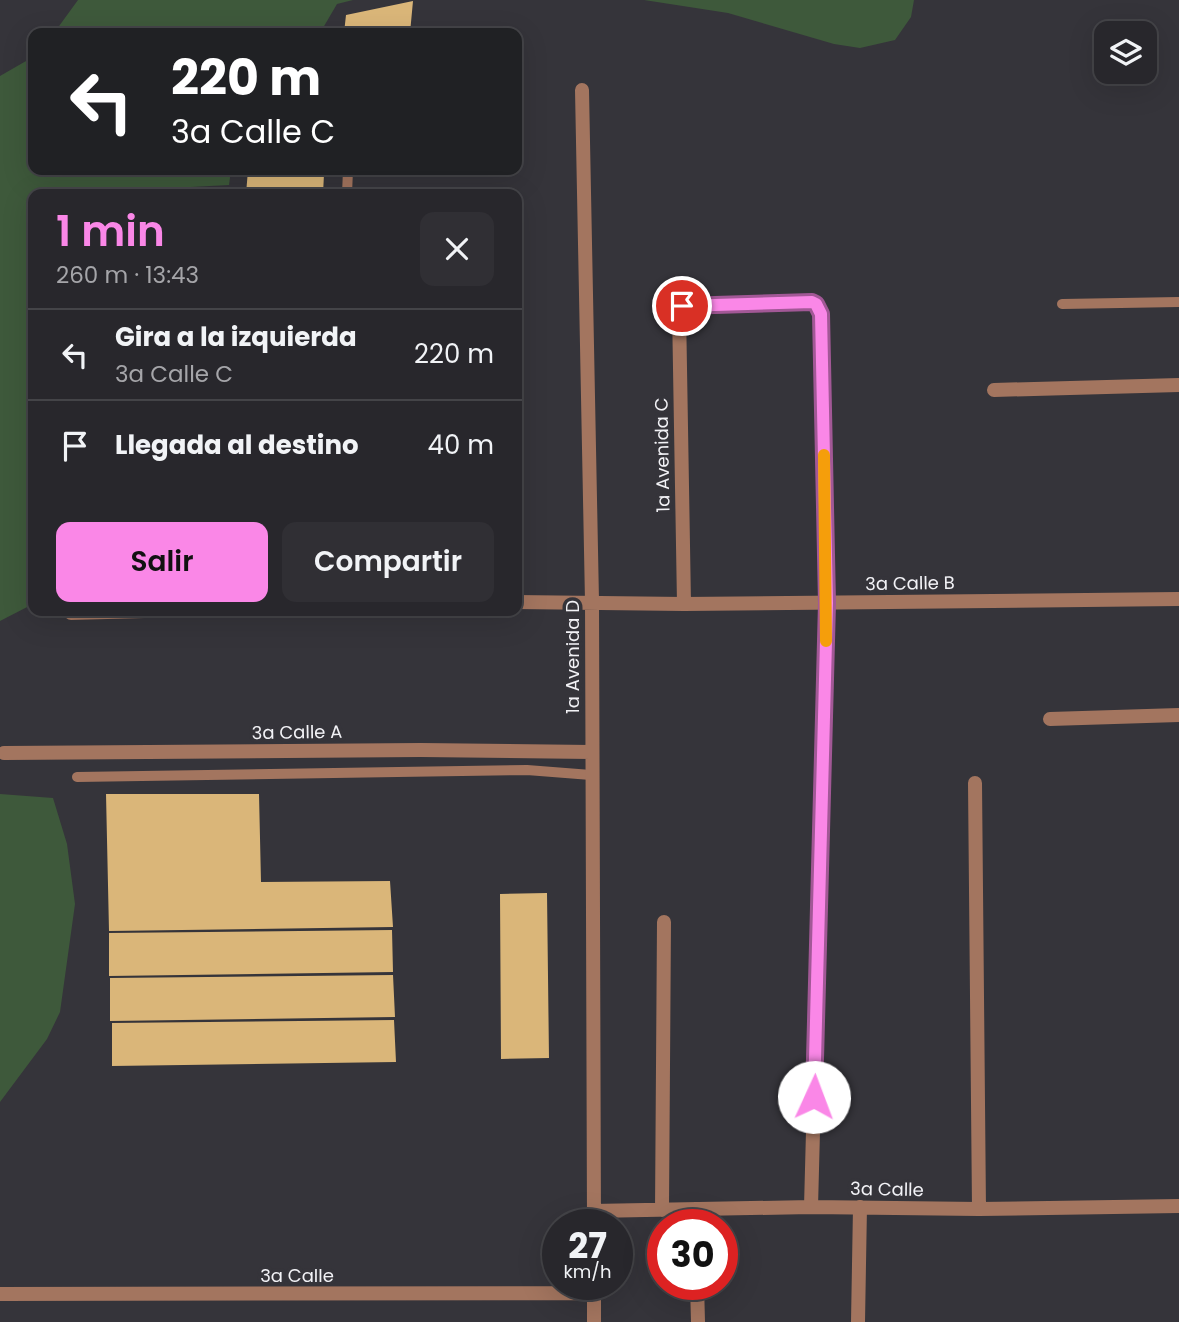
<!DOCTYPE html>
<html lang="es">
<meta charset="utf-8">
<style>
body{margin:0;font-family:Poppins,sans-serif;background:#302f34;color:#f1f3f6;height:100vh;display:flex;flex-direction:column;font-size:26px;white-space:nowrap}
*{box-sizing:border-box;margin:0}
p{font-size:23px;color:#a5a5a9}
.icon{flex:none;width:38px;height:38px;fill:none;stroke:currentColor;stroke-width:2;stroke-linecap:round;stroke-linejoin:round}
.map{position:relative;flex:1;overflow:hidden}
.panel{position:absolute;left:28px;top:189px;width:494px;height:427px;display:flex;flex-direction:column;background:#28272c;border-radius:14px;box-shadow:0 7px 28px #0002,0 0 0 2px #444448}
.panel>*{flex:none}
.guide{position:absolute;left:28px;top:28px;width:494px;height:147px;border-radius:14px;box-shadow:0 7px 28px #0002,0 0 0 2px #444448;background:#202124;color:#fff;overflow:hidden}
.tools{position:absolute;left:1094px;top:21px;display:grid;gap:14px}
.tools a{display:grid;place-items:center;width:63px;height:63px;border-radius:14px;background:#28272c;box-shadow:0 7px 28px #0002,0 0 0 2px #444448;font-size:35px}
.speed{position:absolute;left:542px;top:1209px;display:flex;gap:14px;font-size:35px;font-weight:700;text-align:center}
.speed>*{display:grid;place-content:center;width:91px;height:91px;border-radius:50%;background:#28272c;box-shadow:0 7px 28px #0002,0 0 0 2px #444448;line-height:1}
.speed small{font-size:18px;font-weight:400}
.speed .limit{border:10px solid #d22;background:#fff;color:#111}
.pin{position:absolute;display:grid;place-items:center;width:60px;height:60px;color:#fff;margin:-30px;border:4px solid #fff;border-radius:50%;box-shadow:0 2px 7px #0007}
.me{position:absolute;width:77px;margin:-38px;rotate:2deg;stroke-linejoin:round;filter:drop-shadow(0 0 5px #0008)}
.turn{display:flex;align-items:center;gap:24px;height:147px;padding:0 28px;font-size:32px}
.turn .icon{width:91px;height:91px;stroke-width:2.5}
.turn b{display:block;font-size:49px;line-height:60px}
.round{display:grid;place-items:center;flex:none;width:74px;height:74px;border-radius:14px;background:#302f34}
.head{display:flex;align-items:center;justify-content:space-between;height:119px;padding:0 28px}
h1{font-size:42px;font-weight:600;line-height:52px;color:#fa87e7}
.primary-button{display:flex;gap:14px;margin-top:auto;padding:14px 28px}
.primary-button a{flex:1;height:80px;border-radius:14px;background:#fa87e7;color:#111;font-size:28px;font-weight:600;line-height:80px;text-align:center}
.primary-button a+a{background:#302f34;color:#f1f3f6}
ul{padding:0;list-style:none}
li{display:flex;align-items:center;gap:21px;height:91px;padding:0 28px;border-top:2px solid #444448}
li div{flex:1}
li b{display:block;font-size:26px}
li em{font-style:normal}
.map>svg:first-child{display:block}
.green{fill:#3e593b}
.building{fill:#dab679}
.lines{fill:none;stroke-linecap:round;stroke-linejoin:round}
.service{stroke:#a3755f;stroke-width:10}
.minor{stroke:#a3755f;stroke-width:14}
.route-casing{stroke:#a25896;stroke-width:18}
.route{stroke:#fa87e7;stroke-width:12}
.slow{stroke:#f59e0b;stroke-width:12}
.labels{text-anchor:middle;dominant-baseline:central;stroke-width:7;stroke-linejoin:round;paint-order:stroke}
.street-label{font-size:18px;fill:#f2f2f6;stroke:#35343a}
</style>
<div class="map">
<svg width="1179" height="1322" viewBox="0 0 1179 1322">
<rect width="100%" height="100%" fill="#35343a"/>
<path class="green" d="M78 0H353L337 4 320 33H54Z
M644 0H914L911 17 895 40 860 48 834 44 728 13Z
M33 57V170H231L229 185 191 187 190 194H33V604L0 621V76Z
M0 794 53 798 67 844 75 904 60 1012 47 1039 0 1102Z"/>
<path class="building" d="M413 1 410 33H344L346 15Z
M248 170 324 174 323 194H246Z
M106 794H259L261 882 390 881 393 927 109 931Z
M547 893 549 1058 501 1059 500 894Z
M392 930 393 972 109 976V933Z
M393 975 395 1017 110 1021V978Z
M394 1020 396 1062 112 1066V1023Z"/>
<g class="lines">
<path class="service" d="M347 194 348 170
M1062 304 1179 302
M77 777 527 770 591 775"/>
<path class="minor" d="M582 90 592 601 594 1225
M994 390 1179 385
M516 602 684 604 1179 599
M684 604 679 309 687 305 812 302 818 307 821 314 827 603 811 1207
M71 613 144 611
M1050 719 1179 715
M4 753 421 750 591 752
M975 783 979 1209
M695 1209 696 1225
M662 1210 664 922
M593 1211 811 1207 979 1209 1179 1206
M697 1284 698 1322
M594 1285V1322
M0 1294 594 1293
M858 1322 860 1207"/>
</g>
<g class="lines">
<g class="route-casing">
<path id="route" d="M682 306 812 302 816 304 821 314 827 603 814 1097"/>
</g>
<use href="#route" class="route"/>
<path class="slow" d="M824 455 826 641"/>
</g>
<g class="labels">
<g class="street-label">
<text transform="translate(662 455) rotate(-91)">1a Avenida C</text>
<text transform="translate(910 583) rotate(-1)">3a Calle B</text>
<text transform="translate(572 657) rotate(-90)">1a Avenida D</text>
<text transform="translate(297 732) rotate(-1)">3a Calle A</text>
<text transform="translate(887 1189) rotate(1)">3a Calle</text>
<text x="297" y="1275">3a Calle</text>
</g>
</g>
</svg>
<div class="tools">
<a><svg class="icon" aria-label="layers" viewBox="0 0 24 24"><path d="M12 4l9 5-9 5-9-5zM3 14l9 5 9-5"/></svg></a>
</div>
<div class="speed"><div>27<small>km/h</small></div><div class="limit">30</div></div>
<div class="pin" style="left:682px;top:306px;background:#d93025"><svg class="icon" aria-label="arrive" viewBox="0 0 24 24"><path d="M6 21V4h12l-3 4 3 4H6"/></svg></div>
<svg class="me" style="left:814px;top:1097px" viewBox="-20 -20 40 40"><circle r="19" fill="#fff"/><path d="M0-13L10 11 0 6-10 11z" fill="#fa87e7"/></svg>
<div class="guide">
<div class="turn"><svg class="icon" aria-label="left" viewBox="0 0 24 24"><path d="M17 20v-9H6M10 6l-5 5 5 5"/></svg><div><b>220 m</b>3a Calle C</div></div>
</div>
<section class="panel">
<div class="head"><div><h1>1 min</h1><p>260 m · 13:43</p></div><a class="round"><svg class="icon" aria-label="close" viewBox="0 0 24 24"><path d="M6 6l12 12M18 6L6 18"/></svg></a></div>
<ul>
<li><svg class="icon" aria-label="left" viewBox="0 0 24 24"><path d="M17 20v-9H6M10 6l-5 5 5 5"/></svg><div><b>Gira a la izquierda</b><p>3a Calle C</p></div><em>220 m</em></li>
<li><svg class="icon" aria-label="arrive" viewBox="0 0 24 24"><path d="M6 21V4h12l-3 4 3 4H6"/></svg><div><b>Llegada al destino</b></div><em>40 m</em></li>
</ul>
<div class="primary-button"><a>Salir</a><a>Compartir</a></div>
</section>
</div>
